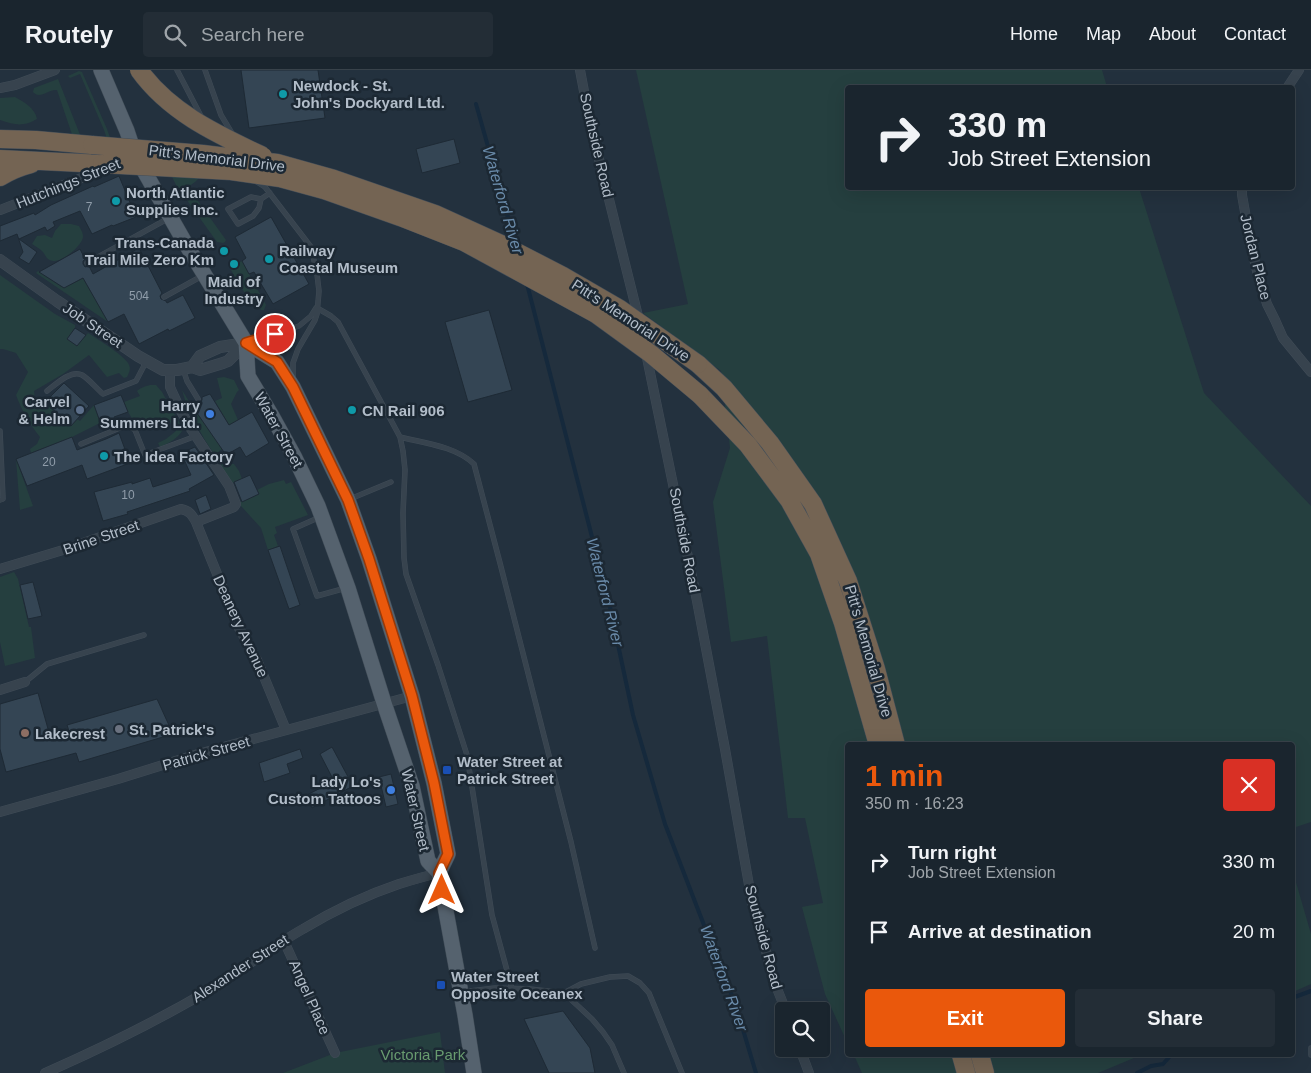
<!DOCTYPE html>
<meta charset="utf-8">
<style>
body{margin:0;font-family:Arial,sans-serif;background:#232d36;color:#f1f3f6;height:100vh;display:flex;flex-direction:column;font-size:19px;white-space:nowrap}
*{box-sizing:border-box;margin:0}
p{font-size:16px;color:#9fa5aa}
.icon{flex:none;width:28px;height:28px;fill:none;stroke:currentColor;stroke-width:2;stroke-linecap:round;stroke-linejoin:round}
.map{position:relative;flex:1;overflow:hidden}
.sheet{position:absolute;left:845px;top:672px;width:450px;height:315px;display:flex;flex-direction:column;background:#1a252e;border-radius:5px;box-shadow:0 5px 20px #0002,0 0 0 1px #38424a}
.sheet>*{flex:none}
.banner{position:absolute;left:845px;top:15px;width:450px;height:105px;border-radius:5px;box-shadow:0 5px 20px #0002,0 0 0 1px #38424a;background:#1a252e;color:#f1f3f6;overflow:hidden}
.fabs{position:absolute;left:775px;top:932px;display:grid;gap:10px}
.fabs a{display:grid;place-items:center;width:55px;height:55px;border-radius:5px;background:#1a252e;box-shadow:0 5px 20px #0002,0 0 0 1px #38424a;font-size:25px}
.pin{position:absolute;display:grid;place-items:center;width:42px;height:42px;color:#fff;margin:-21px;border:2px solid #fff;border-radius:50%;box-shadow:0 1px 5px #0007}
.me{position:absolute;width:55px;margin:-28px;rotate:0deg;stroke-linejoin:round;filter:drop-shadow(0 0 4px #0008)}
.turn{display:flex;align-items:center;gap:18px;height:105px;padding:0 20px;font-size:22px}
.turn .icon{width:65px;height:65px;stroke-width:2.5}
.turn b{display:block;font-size:35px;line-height:42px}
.round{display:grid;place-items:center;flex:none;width:52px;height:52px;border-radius:5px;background:#232d36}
.overview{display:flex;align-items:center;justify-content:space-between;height:85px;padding:0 20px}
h1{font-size:30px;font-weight:700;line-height:38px;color:#ea580c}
.action{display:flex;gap:10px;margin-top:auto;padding:10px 20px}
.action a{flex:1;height:58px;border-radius:5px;background:#ea580c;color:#fff;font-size:20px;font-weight:700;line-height:58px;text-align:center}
.action a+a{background:#232d36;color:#f1f3f6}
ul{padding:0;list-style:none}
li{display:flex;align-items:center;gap:15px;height:70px;padding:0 20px}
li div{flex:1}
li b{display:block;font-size:19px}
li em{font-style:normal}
header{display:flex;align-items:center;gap:30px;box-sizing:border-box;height:70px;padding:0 25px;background:#1a252e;border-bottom:1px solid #38424a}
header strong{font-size:24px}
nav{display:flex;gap:28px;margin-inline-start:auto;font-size:18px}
.search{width:350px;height:45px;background:#232d36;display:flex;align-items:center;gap:12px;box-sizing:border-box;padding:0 18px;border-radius:5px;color:#9fa5aa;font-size:19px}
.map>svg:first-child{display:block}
.green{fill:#253f3f}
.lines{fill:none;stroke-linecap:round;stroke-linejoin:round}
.stream{stroke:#15293c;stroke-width:4}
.building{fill:#344554;stroke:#1e2a35}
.service-casing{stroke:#404c57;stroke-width:5.5}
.minor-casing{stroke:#404c57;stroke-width:10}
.tertiary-casing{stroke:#404c57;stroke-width:12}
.primary-casing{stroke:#404c57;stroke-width:16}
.motorway-casing{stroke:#424d59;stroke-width:19}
.service{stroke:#37434e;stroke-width:4.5}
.minor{stroke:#37434e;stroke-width:9}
.tertiary{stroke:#37434e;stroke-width:11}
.primary{stroke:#55626e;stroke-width:15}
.motorway{stroke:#746453;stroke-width:18}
.motorway-bridge-casing{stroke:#424d59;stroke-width:19;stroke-linecap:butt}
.motorway-bridge{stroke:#746453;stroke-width:18}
.route-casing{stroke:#983908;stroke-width:12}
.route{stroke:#ea580c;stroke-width:9}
.culture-dot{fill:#0f9aa8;stroke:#1c2833;stroke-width:2}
.service-dot{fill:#5c6f8a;stroke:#1c2833;stroke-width:2}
.shop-dot{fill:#3f7fe0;stroke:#1c2833;stroke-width:2}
.worship-dot{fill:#6b7280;stroke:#1c2833;stroke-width:2}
.education-dot{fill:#8d6e63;stroke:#1c2833;stroke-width:2}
.transit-dot{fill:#1a4fb4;stroke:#1c2833;stroke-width:2}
.labels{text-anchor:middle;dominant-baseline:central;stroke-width:5;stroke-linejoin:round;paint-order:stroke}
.number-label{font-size:12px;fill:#909daa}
.poi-label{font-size:15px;font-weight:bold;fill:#b2bdc9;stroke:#1c2833;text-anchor:start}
.street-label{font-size:15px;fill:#b2bdc9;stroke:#1c2833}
.park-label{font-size:15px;fill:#689b6f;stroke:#1c2833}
.water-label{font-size:16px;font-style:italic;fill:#6a8baa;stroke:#1c2833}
</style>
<header>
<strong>Routely</strong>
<div class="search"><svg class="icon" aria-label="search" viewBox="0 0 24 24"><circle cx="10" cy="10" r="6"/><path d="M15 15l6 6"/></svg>Search here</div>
<nav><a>Home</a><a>Map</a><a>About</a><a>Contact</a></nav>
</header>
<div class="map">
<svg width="1311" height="1003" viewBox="0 0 1311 1003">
<rect width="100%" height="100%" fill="#23313e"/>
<path class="green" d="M636 0H1102L1107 17 848 18V118H1139L1204 323 1311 436V752L1293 758 1292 675H848L847 972 825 924 802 837 823 833 805 748H788L767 566 731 572 713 432 730 378 721 301 643 243 688 234Z
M79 1 82 2 107 59 115 82 107 85 105 83 111 81 104 60 80 4 70 8 68 6Z
M58 9 90 90 82 94 57 20C48 19 40 30 33 22L34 18Z
M15 27C24 32 35 38 37 49 23 57 15 55 0 50V28Z
M155 72 200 107 195 112 188 117 226 170 225 172 223 173 217 172 176 115Z
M61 154H71L79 156C81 160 83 162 83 167 82 176 62 192 53 191 46 190 46 185 42 181 39 178 35 176 32 174L37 166 45 165 52 168 55 161Z
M242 191 266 235 264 240H261C248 231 239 214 231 200L237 197 238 193Z
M38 201 64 218 83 208 108 252 36 203Z
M0 205 55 244 75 255V258L67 269 77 276 88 263C96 268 128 288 129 295 131 299 129 303 127 307L124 308 119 303 107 307 89 285 63 304 34 321 35 329 42 334 45 332 70 356 77 349 80 351 94 335 100 353 72 367 31 383 30 379 37 374 40 367C30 355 21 339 16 325L28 302 16 283 3 279H0Z
M224 307 234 310 239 320 237 322 231 334 238 350 236 351 229 375 219 381 227 393 234 394 239 401 242 409 232 413 205 370 188 340 182 320 190 333 229 355 215 331 222 328 217 308Z
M150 315H156L162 322 183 359C179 368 169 373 160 377L158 373 166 369 176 361 174 355 168 351C142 358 134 359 124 332L140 326 137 321C140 318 146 316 150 315Z
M16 389 33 436 20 440Z
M284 410 286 414 291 412 308 445 275 457 277 463 274 465 278 476 268 480 261 458 241 436 240 432 259 424 257 420 269 414Z
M14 502 18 509 29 557H31L35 588 5 596 0 572V507Z
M1293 802 1311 864V914L1293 922Z
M440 962 445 1003H283L335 983Z
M854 985H1141L1098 1003H862Z"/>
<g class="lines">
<path class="stream" d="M476 34 516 176
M527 214 610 537 633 645 665 754 719 894 735 933 756 1003
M1292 928 1311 921
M1137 1003 1151 996 1163 994 1171 985"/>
</g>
<path class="building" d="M241 0H318L325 48 249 58Z
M454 69 460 93 422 103 416 79Z
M119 106 136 147 113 156 112 155 92 164 80 141 53 152 55 156 47 161 45 157 19 169 37 182 29 194 19 188 23 182 17 164 0 171V156L34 143 35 145 51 135 93 116 94 117Z
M271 147 309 214 273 234 254 202 249 204 242 191 246 188 235 167Z
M139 178 162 223 160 226 161 229 166 231 167 233 183 225 195 248 169 261 168 259 139 274 124 244 108 252 83 208 64 218 39 202 80 179 85 189 83 191V194L85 197 89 196 93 204Z
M489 240 512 320 468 332 445 252Z
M75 258 86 265 77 276 67 269Z
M64 313 89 336 71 356 45 332Z
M210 324 229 355 252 342 269 373 246 387 240 377 226 385 190 333 194 331 197 333H200L202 330V327Z
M121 325 128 342 114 347 116 355 103 360 94 335Z
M119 363 130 393 87 409 82 395 27 416 16 389 72 367 77 380 106 369Z
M195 377 214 405 189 419 190 421 127 442 128 444 103 451 94 422 132 412V414L150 408 153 417 191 405 181 383Z
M250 405 259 424 242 432 234 412Z
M206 425 211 439 200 444 195 430Z
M280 476 300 535 289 539 268 480Z
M33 512 42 546 28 549 20 515Z
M38 623 50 666 69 661 67 655 157 629 173 664 79 692 76 683 6 702 0 679V634Z
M332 677 353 716 312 738 305 726 334 711 320 684Z
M300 679 303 688 287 694 290 703 264 712 259 693Z
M391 704 398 734 386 737 379 707Z
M563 941 590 978 595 1003H549L524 949Z"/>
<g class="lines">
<g class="service-casing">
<path id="service" d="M177 0 202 48
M205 0 221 45 233 65
M257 112 265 117 311 177 317 204 319 221 317 244 315 250 298 279 293 293V308
M261 129 251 127 228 139 238 154 253 146 259 138 261 129 270 123
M87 193 169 148
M164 227 202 206
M317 238 331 246 338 252 400 367 403 381 405 400 403 443 404 488 406 504 438 595 467 685 492 845 512 919
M252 271 299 256 311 246 316 238
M183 299 187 311 198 329
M47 321C55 315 71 299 82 305 89 309 96 318 103 324L136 311 146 292
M0 361 3 429 0 430
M400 367C424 373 455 376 474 394L500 493 571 772 595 878
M81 374 127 355 135 360 145 385 196 366
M350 429 391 412
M320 447 293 459 317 526 346 518
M25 612 47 594 144 565
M462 922 495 918 530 919 564 923 592 949 603 962 612 975 624 1003
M564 923 581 914 610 907 628 906 640 913 649 923 682 1003
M1311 978V985"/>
</g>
<g class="minor-casing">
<path id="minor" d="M580 0 590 53 639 250
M0 18 15 15 55 0
M1287 18 1299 0
M1242 118V125L1251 176 1258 205 1267 234 1275 250 1283 268 1311 302
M0 140 107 98
M646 283 697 531 725 679 752 832 776 916 786 941
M170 301V317L181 341 191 359 229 416 236 434 234 437 196 452
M0 499 63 480 181 439C190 441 192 445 196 452L239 558 257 590 286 660
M0 620 25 612
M0 742 118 709 198 684 412 626
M284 871 335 983
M800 979 809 1003
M45 1003C102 978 157 951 211 919 242 900 271 877 303 859 333 841 366 825 399 814 412 810 426 806 439 803"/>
</g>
<g class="tertiary-casing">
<path id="tertiary" d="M0 190 57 231 138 286 163 300H177L192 297 200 300 223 293 228 291 246 273
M192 297 200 286 220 277 246 273"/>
</g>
<g class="primary-casing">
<path id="primary" d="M101 0 127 61 135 85 184 171 246 273 248 306 272 346 294 386 318 436 348 518 384 633 412 716 428 791 439 803
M246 273 277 292 293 317 348 430 369 489 412 626 434 713 448 784 439 803
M439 803 465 945 474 1003"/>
</g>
<g class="motorway-casing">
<path id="motorway" d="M0 69 36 70 92 75
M0 89 102 94
M0 107C10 101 19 97 31 94
M698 294 724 318 770 373 813 434 848 511 876 599 896 675
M700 325 748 375 789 430 819 484 843 553 878 675
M961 985 966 1003
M980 985 985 1003"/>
</g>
<use href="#service" class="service"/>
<use href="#minor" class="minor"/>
<use href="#tertiary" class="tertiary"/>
<use href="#primary" class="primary"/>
<use href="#motorway" class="motorway"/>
<g class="motorway-bridge-casing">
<path id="motorway-bridge" d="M139 0C170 43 217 64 263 86
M92 75 203 84 277 93 334 109 435 144 503 175 563 206 620 239 698 294
M102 94 231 101 280 108 324 120 403 148 464 172 596 244 651 284 700 325"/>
</g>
<use href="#motorway-bridge" class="motorway-bridge"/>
</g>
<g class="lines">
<g class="route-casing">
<path id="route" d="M275 264 246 273 277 292 293 317 348 430 369 489 412 626 434 713 448 784 439 803 442 820"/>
</g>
<use href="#route" class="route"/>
</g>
<g class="culture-dot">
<circle cx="283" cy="24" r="5"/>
<circle cx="116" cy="131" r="5"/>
<circle cx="224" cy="181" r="5"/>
<circle cx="269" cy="189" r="5"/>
<circle cx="234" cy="194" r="5"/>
<circle cx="352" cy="340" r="5"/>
<circle cx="104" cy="386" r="5"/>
</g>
<circle class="service-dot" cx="80" cy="340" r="5"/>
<g class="shop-dot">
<circle cx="210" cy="344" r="5"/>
<circle cx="391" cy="720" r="5"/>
</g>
<circle class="worship-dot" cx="119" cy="659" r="5"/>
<circle class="education-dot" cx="25" cy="663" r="5"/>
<g class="transit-dot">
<rect x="442" y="695" width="10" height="10" rx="2.5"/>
<rect x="436" y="910" width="10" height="10" rx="2.5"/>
</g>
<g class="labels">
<g class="number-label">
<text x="89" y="137">7</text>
<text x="139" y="226">504</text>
<text x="49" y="392">20</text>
<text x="128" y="425">10</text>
</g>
<g class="poi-label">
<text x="293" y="15">Newdock - St.<tspan x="293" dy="17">John's Dockyard Ltd.</tspan></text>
<text x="126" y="122">North Atlantic<tspan x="126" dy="17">Supplies Inc.</tspan></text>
<text x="214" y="172" text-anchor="end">Trans-Canada<tspan x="214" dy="17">Trail Mile Zero Km</tspan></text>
<text x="279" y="180">Railway<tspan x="279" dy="17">Coastal Museum</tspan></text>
<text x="234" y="211" text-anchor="middle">Maid of<tspan x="234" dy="17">Industry</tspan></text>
<text x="70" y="331" text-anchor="end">Carvel<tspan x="70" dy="17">&amp; Helm</tspan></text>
<text x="200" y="335" text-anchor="end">Harry<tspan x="200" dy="17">Summers Ltd.</tspan></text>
<text x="362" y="340">CN Rail 906</text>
<text x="114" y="386">The Idea Factory</text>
<text x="129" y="659">St. Patrick's</text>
<text x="35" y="663">Lakecrest</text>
<text x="457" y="691">Water Street at<tspan x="457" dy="17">Patrick Street</tspan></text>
<text x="381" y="711" text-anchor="end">Lady Lo's<tspan x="381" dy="17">Custom Tattoos</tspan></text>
<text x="451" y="906">Water Street<tspan x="451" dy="17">Opposite Oceanex</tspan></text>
</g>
<g class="street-label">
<text transform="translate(597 75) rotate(77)">Southside Road</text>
<text transform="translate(217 88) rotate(7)">Pitt's Memorial Drive</text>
<text transform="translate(68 113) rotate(-22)">Hutchings Street</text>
<text transform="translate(1256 187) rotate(76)">Jordan Place</text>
<text transform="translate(631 250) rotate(33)">Pitt's Memorial Drive</text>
<text transform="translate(93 255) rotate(34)">Job Street</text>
<text transform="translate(279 360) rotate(61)">Water Street</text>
<text transform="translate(101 467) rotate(-19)">Brine Street</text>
<text transform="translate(685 470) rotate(79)">Southside Road</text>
<text transform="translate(241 556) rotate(65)">Deanery Avenue</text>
<text transform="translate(869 581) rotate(74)">Pitt's Memorial Drive</text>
<text transform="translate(206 683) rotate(-16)">Patrick Street</text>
<text transform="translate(416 740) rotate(77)">Water Street</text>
<text transform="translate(764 867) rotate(75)">Southside Road</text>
<text transform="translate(240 898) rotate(-33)">Alexander Street</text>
<text transform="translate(310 927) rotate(66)">Angel Place</text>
</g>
<g class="park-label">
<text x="423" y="984">Victoria Park</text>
</g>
<g class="water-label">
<text transform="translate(503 130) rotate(74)">Waterford River</text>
<text transform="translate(605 522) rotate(76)">Waterford River</text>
<text transform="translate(724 908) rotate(70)">Waterford River</text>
</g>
</g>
</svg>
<div class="fabs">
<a><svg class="icon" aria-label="search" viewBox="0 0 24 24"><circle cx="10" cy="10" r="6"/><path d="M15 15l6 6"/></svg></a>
</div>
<div class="pin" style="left:275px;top:264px;background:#d93025"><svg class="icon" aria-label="arrive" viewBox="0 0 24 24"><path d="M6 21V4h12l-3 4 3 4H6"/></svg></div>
<svg class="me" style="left:442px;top:820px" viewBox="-20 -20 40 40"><path d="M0-17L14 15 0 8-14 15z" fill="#ea580c" stroke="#fff" stroke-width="4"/></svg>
<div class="banner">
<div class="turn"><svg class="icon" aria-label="right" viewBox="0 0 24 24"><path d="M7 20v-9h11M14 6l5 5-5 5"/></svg><div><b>330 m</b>Job Street Extension</div></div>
</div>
<section class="sheet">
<div class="overview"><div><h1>1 min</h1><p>350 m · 16:23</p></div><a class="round" style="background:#d93025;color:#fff"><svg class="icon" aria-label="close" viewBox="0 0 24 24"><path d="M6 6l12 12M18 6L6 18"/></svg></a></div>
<ul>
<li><svg class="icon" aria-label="right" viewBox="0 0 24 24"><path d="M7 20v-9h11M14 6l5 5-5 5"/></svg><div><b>Turn right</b><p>Job Street Extension</p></div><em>330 m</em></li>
<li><svg class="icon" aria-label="arrive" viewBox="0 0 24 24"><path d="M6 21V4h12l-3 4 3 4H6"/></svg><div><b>Arrive at destination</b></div><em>20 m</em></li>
</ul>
<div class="action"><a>Exit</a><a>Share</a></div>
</section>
</div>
